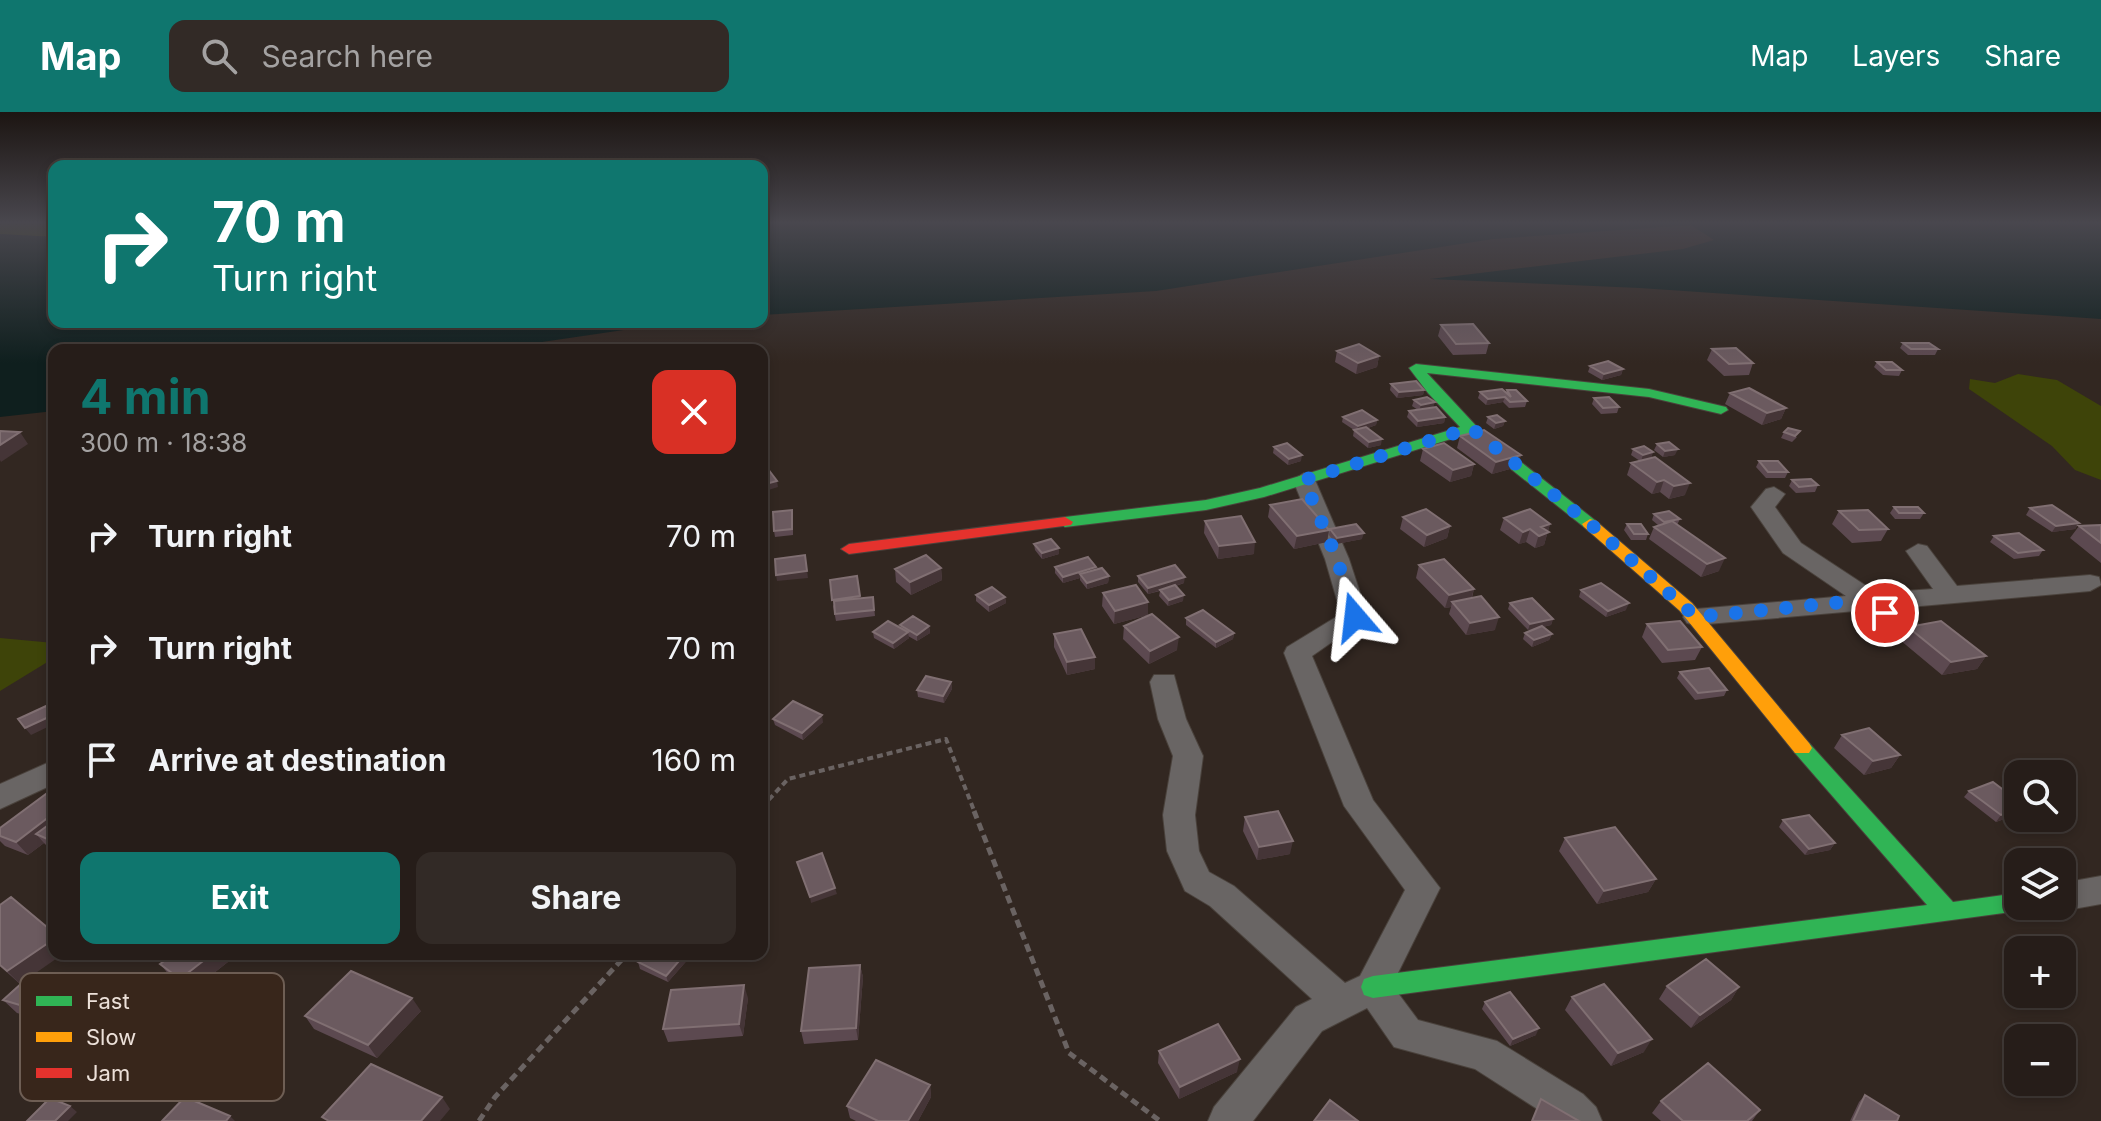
<!DOCTYPE html>
<meta charset="utf-8">
<style>
body{margin:0;font-family:Inter,sans-serif;background:#322a26;color:#f1f3f6;height:100vh;display:flex;flex-direction:column;font-size:30px;white-space:nowrap}
*{box-sizing:border-box;margin:0}
p{font-size:26px;color:#a4a2a2}
.icon{flex:none;width:44px;height:44px;fill:none;stroke:currentColor;stroke-width:2;stroke-linecap:round;stroke-linejoin:round}
.map{position:relative;flex:1;overflow:hidden}
.details{position:absolute;left:48px;top:232px;width:720px;height:616px;display:flex;flex-direction:column;background:#261d19;border-radius:16px;box-shadow:0 4px 12px #0003,0 0 0 2px #423b38}
.details>*{flex:none}
.banner{position:absolute;left:48px;top:48px;width:720px;height:168px;border-radius:16px;box-shadow:0 4px 12px #0003,0 0 0 2px #423b38;background:#0f766e;color:#fff;overflow:hidden}
.tools{position:absolute;left:2004px;top:648px;display:grid;gap:16px}
.tools a{display:grid;place-items:center;width:72px;height:72px;border-radius:16px;background:#261d19;box-shadow:0 4px 12px #0003,0 0 0 2px #423b38;font-size:40px}
.pin{position:absolute;display:grid;place-items:center;width:68px;height:68px;color:#fff;margin:-34px;border:4px solid #fff;border-radius:50%;box-shadow:0 2px 8px #0007}
.me{position:absolute;width:88px;margin:-44px;rotate:343deg;stroke-linejoin:round;filter:drop-shadow(0 0 6px #0008)}
.turn{display:flex;align-items:center;gap:28px;height:168px;padding:0 32px;font-size:36px}
.turn .icon{width:104px;height:104px;stroke-width:2.5}
.turn b{display:block;font-size:56px;line-height:68px}
.round{display:grid;place-items:center;flex:none;width:84px;height:84px;border-radius:16px;background:#322a26}
.head{display:flex;align-items:center;justify-content:space-between;height:136px;padding:0 32px}
h1{font-size:48px;font-weight:700;line-height:60px;color:#0f766e}
.primary-button{display:flex;gap:16px;margin-top:auto;padding:16px 32px}
.primary-button a{flex:1;height:92px;border-radius:16px;background:#0f766e;color:#fff;font-size:32px;font-weight:700;line-height:92px;text-align:center}
.primary-button a+a{background:#322a26;color:#f1f3f6}
ul{padding:0;list-style:none}
li{display:flex;align-items:center;gap:24px;height:112px;padding:0 32px}
li div{flex:1}
li b{display:block;font-size:30px}
li em{font-style:normal}
header{display:flex;align-items:center;gap:48px;box-sizing:border-box;height:112px;padding:0 40px;background:#0f766e;color:#fff}
header strong{font-size:38px}
nav{display:flex;gap:44px;margin-inline-start:auto;font-size:28px}
.search{width:560px;height:72px;background:#322a26;display:flex;align-items:center;gap:20px;box-sizing:border-box;padding:0 28px;border-radius:16px;color:#a4a2a2;font-size:30px}
.map>svg:first-child{display:block}
.green{fill:#3e4409}
.water{fill:#0f1f1e}
.lines{fill:none;stroke-linecap:round;stroke-linejoin:round}
.street-casing{stroke:#4a423c;stroke-width:2}
.fast-casing{stroke:#4a423c;stroke-width:2}
.slow-casing{stroke:#4a423c;stroke-width:2}
.jam-casing{stroke:#4a423c;stroke-width:2}
.path-far1{stroke:#6a6362;stroke-width:4;stroke-dasharray:6 4;stroke-linecap:butt}
.path{stroke:#6a6362;stroke-width:5;stroke-dasharray:8 5;stroke-linecap:butt}
.street{fill:#696564;fill-rule:evenodd}
.fast{fill:#30b455;fill-rule:evenodd}
.slow{fill:#ff9f0a;fill-rule:evenodd}
.jam{fill:#e5322d;fill-rule:evenodd}
.wall{fill:#5c4950}
.shaded-wall{fill:#453537}
.building{fill:#6b5a5f;stroke:#806f72;stroke-width:2}
.route{stroke:#1a73e8;stroke-width:14;stroke-dasharray:0 25.2}
.key{fill:#38261b;stroke:#6e5e54;stroke-width:2}
.key-label{font-size:22px;fill:#ece0d9}
</style>
<header>
<strong>Map</strong>
<div class="search"><svg class="icon" aria-label="search" viewBox="0 0 24 24"><circle cx="10" cy="10" r="6"/><path d="M15 15l6 6"/></svg>Search here</div>
<nav><a>Map</a><a>Layers</a><a>Share</a></nav>
</header>
<div class="map">
<svg width="2101" height="1009" viewBox="0 0 2101 1009">
<rect width="100%" height="100%" fill="#322721"/>
<path class="green" d="M0 110H54V125L0 122Z
M2018 262 2057 268 2101 294V368L2075 358 2052 334 1969 277 1970 267 1995 271Z
M0 526 54 531V546L0 579Z"/>
<path class="water" d="M762 110H2101V207L1640 176 1430 167 1683 137 1714 128 1691 113 1493 127 1156 179 762 203Z
M0 122 54 125V210H678L487 238H54V299L0 305Z"/>
<g class="lines">
<g class="street-casing">
<path id="street" d="M1304 361 1315 368 1349 447 1368 505 1312 544 1373 688 1440 776 1392 873 1418 908 1497 929 1583 982 1596 995 1602 1009H1556L1475 957 1394 935 1367 896 1322 919 1253 1009H1208L1214 995 1296 895 1312 887 1210 794 1185 779 1167 739 1163 703 1173 644 1158 607 1150 570 1154 563H1174L1186 607 1203 644 1195 703 1199 739 1209 760 1234 774 1345 871 1360 864 1405 778 1344 694 1284 541 1287 535 1341 502 1325 447 1293 368Z
M1774 375 1785 382 1775 395 1801 431 1877 481 1933 477 1906 439 1918 432 1927 434 1957 474 2090 463 2099 465 2101 473 2090 479 1898 496 1919 513 1915 519 1906 522 1867 498 1696 513 1687 511 1683 505 1687 499 1696 497 1846 484 1783 441 1751 395 1766 377Z
M54 648V672L0 697V672Z
M2101 764V792L2062 799 2050 795 2062 794V771Z"/>
</g>
<g class="fast-casing">
<path id="fast" d="M1416 252 1649 277 1726 295 1728 298 1721 302 1649 285 1427 261 1479 317 1596 409 1598 412 1590 417 1584 415 1467 322 1264 385 1206 398 1065 415 1057 410 1065 405 1206 388 1260 376 1460 315 1428 281 1409 256Z
M1802 629 1809 631 1953 790 2018 781V794H2028L2026 798 1373 886 1364 883 1361 875 1364 867 1373 864 1927 793 1795 641 1792 636 1795 631Z"/>
</g>
<g class="slow-casing">
<path id="slow" d="M1590 407 1596 409 1692 491 1809 631 1812 636 1809 641H1795L1680 499 1584 415 1582 412Z"/>
</g>
<g class="jam-casing">
<path id="jam" d="M1065 405 1073 410 1071 413 849 442 841 437 849 432Z"/>
</g>
<path class="path-far1" d="M762 695 788 667 946 627 975 701"/>
<path class="path" d="M974 699 1069 941 1160 1009
M479 1009 495 985 627 842"/>
<use href="#street" class="street"/>
<use href="#fast" class="fast"/>
<use href="#slow" class="slow"/>
<use href="#jam" class="jam"/>
</g>
<path class="wall" d="M1441 213 1489 231 1486 242 1453 243 1438 224Z
M1903 231 1938 237 1935 243H1908L1900 236Z
M1712 237 1753 251 1749 263 1724 264 1707 248Z
M1337 239 1379 244 1377 255 1356 262 1335 250Z
M1877 250 1902 258 1899 264 1883 263 1874 255Z
M1590 254 1623 257 1621 263 1602 268 1588 260Z
M1391 272 1424 278 1423 283 1397 286 1390 278Z
M1507 278 1527 289 1525 295 1509 296 1503 290 1486 293 1478 286 1480 280 1506 281Z
M1730 281 1786 296 1781 307 1762 313 1725 292Z
M1594 286 1619 295 1617 301 1601 302 1592 292Z
M1414 288 1434 296 1445 305 1444 311 1417 315 1407 305 1409 299 1418 298 1412 294Z
M1343 305 1377 308 1376 313 1368 316 1381 333 1368 336 1353 324 1354 318 1342 310Z
M1488 305 1505 309 1503 314 1494 317 1486 311Z
M1784 320 1797 325 1792 330 1781 326Z
M1460 324 1521 343 1517 355 1492 362 1457 336Z
M1657 332 1675 343 1663 345 1654 338Z
M1274 335 1301 349 1288 353 1273 341Z
M1423 337 1474 352 1471 364 1450 370 1420 349Z
M1633 337 1653 340 1651 346 1685 383 1669 387 1660 380 1652 382 1627 363 1631 351 1640 349 1631 343Z
M1759 349 1788 360 1785 366H1766L1756 355Z
M1792 368 1818 373 1815 380 1796 381 1789 374Z
M1270 393 1329 418 1327 430 1294 437 1268 405Z
M1894 395 1924 401 1920 407H1895L1890 401Z
M2030 396 2079 411 2075 417 2052 420 2026 403Z
M1839 399 1888 417 1881 429 1852 431 1832 412Z
M1654 402 1680 407 1677 413 1719 459 1701 465 1649 427 1654 415 1658 413 1652 408Z
M793 404V423L775 425 774 419Z
M1403 405 1450 414 1447 426 1424 435 1400 417Z
M1504 406 1550 412 1544 433 1535 436 1526 430 1519 432 1500 418Z
M1205 409 1254 442 1218 447 1204 421Z
M1627 412 1648 422 1646 428H1631L1624 418Z
M2101 413V451L2070 426 2079 414Z
M1330 417 1362 427 1336 432 1329 423Z
M1994 424 2043 438 2039 444 2014 447 1990 430Z
M1034 432 1059 436V442L1042 447 1035 438Z
M1419 453 1474 477 1472 486 1495 518 1466 523 1449 502 1451 495 1445 496 1416 466Z
M1055 455H1096V458L1109 464 1108 471 1087 477 1080 468V466L1063 471 1055 461Z
M941 456 942 468 911 483 896 470 895 457Z
M857 464 860 486 873 485 875 504 836 509 833 494Z
M1138 464 1184 471 1176 474 1183 489 1168 494 1159 484 1160 479 1148 482 1138 470Z
M1581 478 1626 498 1606 505 1579 485Z
M1103 481 1148 503 1114 512 1102 494Z
M976 483 1005 485 1006 491 989 500 976 489Z
M1510 491 1553 507 1551 513 1543 515 1552 522 1549 528 1532 535 1523 527 1525 521 1537 516 1528 518 1508 497Z
M1186 506 1234 521 1233 527 1216 536 1186 513Z
M1647 512 1702 535 1695 548 1662 551 1642 525Z
M900 513 929 514 930 521 917 529 908 524 909 526 894 537 874 526 873 520 901 516Z
M1124 514 1177 538 1149 552 1123 527Z
M1908 515 1986 544 1977 557 1942 563 1900 528Z
M1054 522 1095 545V557L1067 563 1054 535Z
M1680 560 1727 578 1724 584 1695 588 1677 566Z
M951 570 952 577 944 591 918 585 917 578Z
M773 607 823 610 803 628 775 613Z
M1842 623 1900 643 1891 656 1864 663 1834 636Z
M54 676V738L48 735 44 731 28 743 5 734 0 729V716Z
M1969 679 2018 689V702L1996 710 1964 685Z
M1245 705 1290 742 1257 748 1243 719Z
M1783 708 1835 731 1830 738 1805 743 1779 715Z
M1565 726 1656 767 1648 780 1597 792 1559 739Z
M0 793 33 863 71 875 83 887 56 913 17 901 3 888 20 872 0 854Z
M174 842H229L233 846 191 879 171 865 160 852Z
M690 845 668 870 640 857 638 850Z
M860 853 863 865 858 928 804 932 801 919Z
M1667 874 1739 875 1731 888 1691 916 1659 887Z
M1572 885 1644 940 1611 954 1565 898Z
M748 886 743 924 668 930 663 917Z
M1485 890 1536 923 1510 934 1482 897Z
M421 899 377 946 314 917 305 904Z
M95 933 174 940 144 967 108 945Z
M1159 939 1237 960 1179 987 1158 951Z
M930 973 931 985 918 1009H856L850 1006 847 994Z
M1865 983 1897 1009H1850L1859 990Z
M1661 989 1760 998 1752 1009H1661L1652 1001Z"/>
<path class="shaded-wall" d="M1379 244 1377 255 1356 262 1358 251Z
M1623 257 1621 263 1602 268 1604 262Z
M1424 278 1423 283 1397 286 1399 280Z
M1505 285 1503 290 1486 293 1488 287Z
M1435 290 1433 296 1419 299 1421 293Z
M1786 296 1781 307 1762 313 1767 301Z
M1445 305 1444 311 1417 315 1418 309Z
M1377 308 1376 313 1357 320 1358 314Z
M1505 309 1503 314 1494 317 1496 311Z
M20 320 28 332 1 350 0 348V333Z
M1382 327 1381 333 1368 336 1369 330Z
M1678 337 1675 343 1663 345 1665 339Z
M1653 340 1651 346 1641 349 1643 343Z
M1302 343 1301 349 1288 353 1289 347Z
M1521 343 1517 355 1492 362 1496 350Z
M1474 352 1471 364 1450 370 1453 358Z
M1664 368 1660 380 1652 382 1657 370Z
M777 369 778 375 762 380V373Z
M1690 371 1685 383 1669 387 1674 374Z
M2079 411 2075 417 2052 420 2056 414Z
M1550 412 1544 433 1535 436 1541 415Z
M1450 414 1447 426 1424 435 1427 423Z
M1530 417 1526 430 1519 432 1523 420Z
M1329 418 1327 430 1294 437 1297 424Z
M1364 421 1362 427 1336 432 1337 426Z
M1255 430 1254 442 1218 447 1219 434Z
M1059 436V442L1042 447V441Z
M805 443 808 466 777 469 776 463Z
M1725 446 1719 459 1701 465 1707 452Z
M1096 455V461L1080 462V466L1063 471V465Z
M941 456 942 468 911 483 910 470Z
M1109 464 1108 471 1087 477V471Z
M1185 465 1184 471 1148 482V476Z
M1474 477 1470 490H1452L1451 495 1445 496 1449 483Z
M1184 483 1183 489 1168 494 1169 488Z
M1005 485 1006 491 989 500V493Z
M1148 490V503L1114 512 1115 499Z
M1629 491 1626 498 1606 505 1608 499Z
M1499 505 1495 518 1466 523 1470 511Z
M1553 507 1551 513 1528 518 1530 512Z
M929 514 930 521 917 529V523Z
M908 520 909 526 894 537 893 531Z
M1234 521 1233 527 1216 536V530Z
M1552 522 1549 528 1532 535 1534 528Z
M1179 525 1177 538 1149 552 1150 539Z
M1986 544 1977 557 1942 563 1951 550Z
M1095 545V557L1067 563V550Z
M951 570 952 577 944 591 943 584Z
M53 603 54 612 31 623 25 616Z
M822 603 823 610 803 628 802 621Z
M1900 643 1891 656 1864 663 1873 649Z
M2018 697V702L1996 710 2001 703Z
M54 701V723L36 722 44 731 28 743 16 730Z
M1293 729 1290 742 1257 748 1259 735Z
M1835 731 1830 738 1805 743 1809 737Z
M1656 767 1648 780 1597 792 1604 779Z
M835 776 837 782 811 791 810 785Z
M54 827V842H63L20 872 7 859Z
M212 842H229L233 846 191 879 180 867Z
M685 842H689L690 845 668 870 666 864Z
M860 853 863 865 858 928 856 916Z
M744 873 748 886 743 924 739 912Z
M71 875 83 887 56 913 43 900Z
M1739 875 1731 888 1691 916 1700 903Z
M412 886 421 899 377 946 368 933Z
M1539 916 1536 923 1510 934 1513 927Z
M162 927 174 940 144 967 132 954Z
M1652 927 1644 940 1611 954 1618 941Z
M1240 947 1237 960 1179 987 1180 975Z
M930 973 931 985 918 1009H908Z
M442 985 450 997 440 1009H421Z
M70 994 77 1000 68 1009H55Z
M230 1004 235 1009H226Z"/>
<path class="building" d="M1473 212 1489 231 1456 232 1441 213Z
M1903 231H1929L1938 237H1911Z
M1359 232 1379 244 1358 251 1337 239Z
M1736 236 1753 251 1729 252 1712 237Z
M1608 249 1623 257 1604 262 1590 254Z
M1877 250H1892L1902 258H1886Z
M1416 269 1424 278 1399 280 1391 272Z
M1749 276 1786 296 1767 301 1730 281Z
M1502 277 1511 285 1507 278H1516L1527 289 1510 290 1505 285 1488 287 1480 280Z
M1427 285 1435 290 1421 293 1414 288Z
M1609 285 1619 295 1603 296 1594 286Z
M1436 295 1445 305 1418 309 1409 299Z
M1362 298 1377 308 1358 314 1343 305Z
M1497 303 1505 309 1496 311 1488 305Z
M1366 315 1382 327 1369 330 1354 318Z
M1788 316 1800 319 1795 324 1784 320Z
M1484 318 1521 343 1496 350 1460 324Z
M0 319 20 320 0 333Z
M1669 330 1678 337 1665 339 1657 332Z
M1287 331 1302 343 1289 347 1274 335Z
M1444 331 1474 352 1453 358 1423 337Z
M1644 334 1653 340 1643 343 1633 337Z
M1655 345 1690 371 1674 374 1664 368 1657 370 1631 351Z
M1759 349H1778L1788 360H1768Z
M768 357 777 369 762 373V359Z
M1811 367 1818 373 1799 375 1792 368Z
M1302 387 1329 418 1297 424 1270 393Z
M2052 393 2079 411 2056 414 2030 396Z
M1894 395H1918L1924 401H1899Z
M1426 397 1450 414 1427 423 1403 405Z
M1530 397 1550 412 1541 415 1549 420 1539 424 1530 417 1523 420 1504 406Z
M792 398V417L774 419 773 400Z
M1868 398 1888 417 1859 418 1839 399Z
M1669 399 1680 407 1664 410 1654 402Z
M1241 404 1255 430 1219 434 1205 409Z
M1672 409 1725 446 1707 452 1654 415Z
M1356 412 1364 421 1337 426 1330 417Z
M1627 412H1641L1648 422H1634Z
M2101 413V431L2079 414Z
M2019 421 2043 438 2018 441 1994 424Z
M1051 427 1059 436 1042 441 1034 432Z
M805 443 807 459 776 463 775 447Z
M926 443 941 456 910 470 895 457Z
M1088 445 1096 455 1063 465 1055 455Z
M1444 447 1474 477 1449 483 1419 453Z
M1175 453 1185 465 1148 476 1138 464Z
M1102 456 1109 464 1087 471 1080 462Z
M857 464 860 484 832 488 830 468Z
M1601 471 1629 491 1608 499 1581 478Z
M1136 473 1148 490 1115 499 1103 481Z
M1175 473 1184 483 1169 488 1160 478Z
M992 475 1005 485 989 493 976 483Z
M1481 484 1499 505 1470 511 1452 490Z
M873 485 874 498 835 502 834 489Z
M1532 486 1553 507 1530 512 1510 491Z
M1203 498 1234 521 1216 530 1186 506Z
M1152 502 1179 525 1150 539 1124 514Z
M913 504 929 514 917 523 900 513Z
M888 509 908 520 893 531 873 520Z
M1680 509 1702 535 1668 538 1647 512Z
M1941 509 1986 544 1951 550 1908 515Z
M1542 514 1552 522 1534 528 1525 521Z
M1081 517 1095 545 1067 550 1054 522Z
M1709 556 1727 578 1698 581 1680 560Z
M926 564 951 570 943 584 917 578Z
M793 589 822 603 802 621 773 607Z
M46 594 53 603 25 616 18 607Z
M1869 616 1900 643 1873 649 1842 623Z
M1993 670 2018 689V697L2001 703 1969 679Z
M54 676V701L16 730 0 724V716Z
M1278 699 1293 729 1259 735 1245 705Z
M1809 703 1835 731 1809 737 1783 708Z
M54 709V730L36 722Z
M1615 715 1656 767 1604 779 1565 726Z
M822 741 835 776 810 785 797 750Z
M11 785 54 821V827L7 859 0 853V793Z
M174 842H212L180 867 160 852Z
M645 842H685L666 864 638 850Z
M1706 847 1739 875 1700 903 1667 874Z
M860 853 856 916 801 919 809 856Z
M351 859 412 886 368 933 305 904Z
M32 862 71 875 43 900 3 888Z
M1604 872 1652 927 1618 941 1572 885Z
M744 873 739 912 663 917 671 878Z
M1510 880 1539 916 1513 927 1485 890Z
M1218 912 1240 947 1180 975 1159 939Z
M876 948 930 973 908 1009H878L847 994Z
M1708 951 1760 998 1747 1009H1683L1661 989Z
M371 952 442 985 421 1009H329L322 1005Z
M1865 983 1899 1004 1897 1009H1853Z
M185 985 230 1004 226 1009H162Z
M50 986 70 994 55 1009H27Z
M1541 987 1579 1009H1532Z
M1330 988 1358 1009H1314Z"/>
<linearGradient id="sky" x2="0" y2="1"><stop stop-color="#1c1512"/><stop offset="0.44" stop-color="#49474e"/><stop offset="1" stop-color="#49474e" stop-opacity="0"/></linearGradient>
<rect width="2101" height="251" fill="url(#sky)"/>
<g class="lines">
<path class="route" d="M1355 505 1337 447 1304 368 1471 316 1595 416 1696 505 1864 488 1885 501"/>
</g>
<rect x="20" y="861" width="264" height="128" rx="12" class="key"/>
<rect x="36" y="884" width="36" height="10" fill="#30b455"/>
<rect x="36" y="920" width="36" height="10" fill="#ff9f0a"/>
<rect x="36" y="956" width="36" height="10" fill="#e5322d"/>
<g class="key-label">
<text x="86" y="897">Fast</text>
<text x="86" y="933">Slow</text>
<text x="86" y="969">Jam</text>
</g>
</svg>
<div class="tools">
<a><svg class="icon" aria-label="search" viewBox="0 0 24 24"><circle cx="10" cy="10" r="6"/><path d="M15 15l6 6"/></svg></a>
<a><svg class="icon" aria-label="layers" viewBox="0 0 24 24"><path d="M12 4l9 5-9 5-9-5zM3 14l9 5 9-5"/></svg></a>
<a>+</a>
<a>−</a>
</div>
<div class="pin" style="left:1885px;top:501px;background:#d93025"><svg class="icon" aria-label="arrive" viewBox="0 0 24 24"><path d="M6 21V4h12l-3 4 3 4H6"/></svg></div>
<svg class="me" style="left:1355px;top:505px" viewBox="-20 -20 40 40"><path d="M0-17L14 15 0 8-14 15z" fill="#1a73e8" stroke="#fff" stroke-width="4"/></svg>
<div class="banner">
<div class="turn"><svg class="icon" aria-label="right" viewBox="0 0 24 24"><path d="M7 20v-9h11M14 6l5 5-5 5"/></svg><div><b>70 m</b>Turn right</div></div>
</div>
<section class="details">
<div class="head"><div><h1>4 min</h1><p>300 m · 18:38</p></div><a class="round" style="background:#d93025;color:#fff"><svg class="icon" aria-label="close" viewBox="0 0 24 24"><path d="M6 6l12 12M18 6L6 18"/></svg></a></div>
<ul>
<li><svg class="icon" aria-label="right" viewBox="0 0 24 24"><path d="M7 20v-9h11M14 6l5 5-5 5"/></svg><div><b>Turn right</b></div><em>70 m</em></li>
<li><svg class="icon" aria-label="right" viewBox="0 0 24 24"><path d="M7 20v-9h11M14 6l5 5-5 5"/></svg><div><b>Turn right</b></div><em>70 m</em></li>
<li><svg class="icon" aria-label="arrive" viewBox="0 0 24 24"><path d="M6 21V4h12l-3 4 3 4H6"/></svg><div><b>Arrive at destination</b></div><em>160 m</em></li>
</ul>
<div class="primary-button"><a>Exit</a><a>Share</a></div>
</section>
</div>
